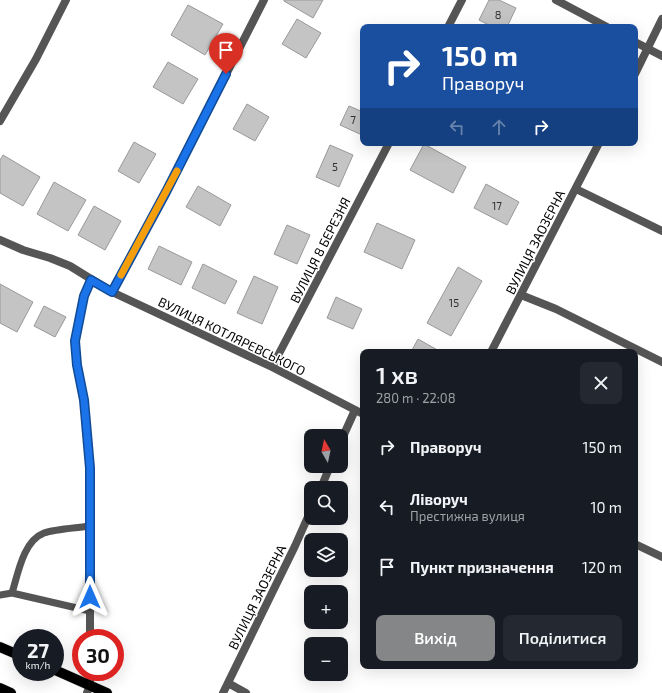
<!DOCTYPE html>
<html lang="uk">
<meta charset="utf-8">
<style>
body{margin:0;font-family:"Exo 2",sans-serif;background:#242831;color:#f1f3f6;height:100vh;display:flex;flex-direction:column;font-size:15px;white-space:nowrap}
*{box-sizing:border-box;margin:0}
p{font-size:13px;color:#9ea1a6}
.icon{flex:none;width:22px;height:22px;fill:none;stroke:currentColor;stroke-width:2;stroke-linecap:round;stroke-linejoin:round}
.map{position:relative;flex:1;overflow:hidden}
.details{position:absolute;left:360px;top:349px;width:278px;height:320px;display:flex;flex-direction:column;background:#171b24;border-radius:8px;box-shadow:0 4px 16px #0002}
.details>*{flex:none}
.guide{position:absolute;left:360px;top:24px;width:278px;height:122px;border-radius:8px;box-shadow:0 4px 16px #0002;background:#1a4fa0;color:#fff;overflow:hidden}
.needle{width:26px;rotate:351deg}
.tools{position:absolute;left:304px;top:429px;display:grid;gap:8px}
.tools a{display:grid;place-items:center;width:44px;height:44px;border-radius:8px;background:#171b24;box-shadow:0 4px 16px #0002;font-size:20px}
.speed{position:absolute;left:12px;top:629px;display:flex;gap:8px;font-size:20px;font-weight:700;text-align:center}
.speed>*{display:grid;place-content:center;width:52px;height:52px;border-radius:50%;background:#171b24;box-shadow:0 4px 16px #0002;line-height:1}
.speed small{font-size:10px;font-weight:400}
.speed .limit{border:6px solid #d22;background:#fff;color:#111}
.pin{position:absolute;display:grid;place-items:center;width:34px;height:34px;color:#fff;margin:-41px -17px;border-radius:50% 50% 50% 0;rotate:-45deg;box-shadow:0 0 4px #0007}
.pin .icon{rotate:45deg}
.me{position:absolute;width:44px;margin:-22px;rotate:0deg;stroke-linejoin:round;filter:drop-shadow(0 0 3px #0008)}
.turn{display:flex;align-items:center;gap:14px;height:84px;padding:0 16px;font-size:18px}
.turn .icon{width:52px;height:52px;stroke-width:2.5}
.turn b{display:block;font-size:28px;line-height:34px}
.lanes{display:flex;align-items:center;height:38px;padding:0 16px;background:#0003;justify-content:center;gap:20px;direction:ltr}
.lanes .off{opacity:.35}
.round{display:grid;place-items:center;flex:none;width:42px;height:42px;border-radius:8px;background:#242831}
.summary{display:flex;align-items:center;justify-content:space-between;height:68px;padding:0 16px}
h1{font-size:24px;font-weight:600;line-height:30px}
.button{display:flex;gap:8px;margin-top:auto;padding:8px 16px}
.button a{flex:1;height:46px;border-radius:8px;background:#858687;color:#fff;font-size:16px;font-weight:600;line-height:46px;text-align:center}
.button a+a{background:#242831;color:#f1f3f6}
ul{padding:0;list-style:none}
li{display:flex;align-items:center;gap:12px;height:60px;padding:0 16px}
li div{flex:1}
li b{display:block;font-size:15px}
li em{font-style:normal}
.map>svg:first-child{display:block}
.building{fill:#c4c4c4;stroke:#999}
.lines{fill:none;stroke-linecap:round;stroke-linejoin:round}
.primary-casing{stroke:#dbdbdb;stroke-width:11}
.lane{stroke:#555;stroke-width:7}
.street{stroke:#555;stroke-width:8}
.primary{stroke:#000;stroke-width:10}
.route-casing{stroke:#114b97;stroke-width:10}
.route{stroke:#1a73e8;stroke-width:7}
.slow{stroke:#f59e0b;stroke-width:7}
.labels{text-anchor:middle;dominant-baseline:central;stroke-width:3;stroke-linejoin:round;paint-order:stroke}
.number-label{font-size:11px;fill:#313131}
.street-label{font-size:13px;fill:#000;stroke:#fff}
</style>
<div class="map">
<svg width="662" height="693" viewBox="0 0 662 693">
<rect width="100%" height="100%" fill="#fff"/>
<path class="building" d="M284 0H323L313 18 284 1Z
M489 0H499L516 8 507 27H493L479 20Z
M188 5 223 24 205 55 171 35Z
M297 19 321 33 306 58 282 44Z
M168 62 198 79 183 104 153 87Z
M247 104 269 117 255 141 233 129Z
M349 106 363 112 362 135 340 125Z
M134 142 156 154 139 183 118 171Z
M424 144 466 167 453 193 410 170Z
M330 145 353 155 339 187 316 177Z
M3 155 40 177 23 206 0 193V160Z
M54 182 86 200 68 231 37 214Z
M486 184 519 202 507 225 474 208Z
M198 186 231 205 220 226 186 207Z
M94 206 121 221 105 250 78 235Z
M377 223 415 240 402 269 364 252Z
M287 225 310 235 297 264 274 254Z
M159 246 192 262 181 285 148 269Z
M203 264 237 281 225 304 192 288Z
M458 267 482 281 451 336 427 323Z
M254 276 278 287 262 324 237 313Z
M0 284 33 302 17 332 0 323Z
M336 297 362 309 353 329 327 318Z
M44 306 66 317 55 337 34 326Z
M418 339 441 352H411Z"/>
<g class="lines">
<g class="primary-casing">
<path id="primary" d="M0 647 21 656
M55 670 107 693
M0 688 11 693"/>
</g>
<path class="lane" d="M12 593 90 611
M0 595 12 593C18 574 23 541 44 533 55 529 77 528 90 526"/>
<path class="street" d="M556 0 607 27
M448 27 462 0
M635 42 662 56
M635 74 662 19
M0 121 36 59 66 0
M576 189 662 231
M0 240 23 250 50 258 70 266 112 292 272 367 363 414
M112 292 166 192 264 0
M521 295 556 309 662 362
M491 352 599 143
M272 367 389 143
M341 441 355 410
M321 488 330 466
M635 544 662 557
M90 638V468L84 400 77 365 75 341 84 296 91 280
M228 683 246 693
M87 693 90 685V672
M223 693 295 546 311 510"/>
<use href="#primary" class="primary"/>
</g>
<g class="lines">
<g class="route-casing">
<path id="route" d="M90 597V468L84 400 77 365 75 341 84 296 91 280 112 292 166 192 226 74"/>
</g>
<use href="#route" class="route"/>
<path class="slow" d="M121 275 177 171"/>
</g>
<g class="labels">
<g class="number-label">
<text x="498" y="14">8</text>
<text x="353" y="119">7</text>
<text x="335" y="166">5</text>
<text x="497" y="205">17</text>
<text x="454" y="302">15</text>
</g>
<g class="street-label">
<text transform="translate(535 242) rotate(-63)">ВУЛИЦЯ ЗАОЗЕРНА</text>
<text transform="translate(320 250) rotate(-63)">ВУЛИЦЯ 8 БЕРЕЗНЯ</text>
<text transform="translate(232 336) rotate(26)">ВУЛИЦЯ КОТЛЯРЕВСЬКОГО</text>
<text transform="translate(257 597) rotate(-64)">ВУЛИЦЯ ЗАОЗЕРНА</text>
</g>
</g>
</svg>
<div class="tools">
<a><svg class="needle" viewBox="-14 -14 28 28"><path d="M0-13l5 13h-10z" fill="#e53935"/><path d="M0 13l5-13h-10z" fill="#9ea1a6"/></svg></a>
<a><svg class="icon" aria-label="search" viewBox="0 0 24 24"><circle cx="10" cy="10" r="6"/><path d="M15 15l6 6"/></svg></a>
<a><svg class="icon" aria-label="layers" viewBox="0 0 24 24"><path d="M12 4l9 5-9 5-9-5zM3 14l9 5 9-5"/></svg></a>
<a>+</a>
<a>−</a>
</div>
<div class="speed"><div>27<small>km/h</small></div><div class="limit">30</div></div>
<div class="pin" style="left:226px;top:74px;background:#d93025"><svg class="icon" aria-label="arrive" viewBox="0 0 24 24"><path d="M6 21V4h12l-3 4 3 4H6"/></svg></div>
<svg class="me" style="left:90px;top:597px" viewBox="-20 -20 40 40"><path d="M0-17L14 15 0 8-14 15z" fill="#1a73e8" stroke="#fff" stroke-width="4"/></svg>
<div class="guide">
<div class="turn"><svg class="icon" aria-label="right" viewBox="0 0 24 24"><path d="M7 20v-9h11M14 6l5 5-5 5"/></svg><div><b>150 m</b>Праворуч</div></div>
<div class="lanes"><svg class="icon off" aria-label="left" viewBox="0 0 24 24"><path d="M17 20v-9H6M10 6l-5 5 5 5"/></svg><svg class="icon off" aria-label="ahead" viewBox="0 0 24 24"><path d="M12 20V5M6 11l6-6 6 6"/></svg><svg class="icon" aria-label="right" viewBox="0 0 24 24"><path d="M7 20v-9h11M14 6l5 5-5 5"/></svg></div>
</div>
<section class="details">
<div class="summary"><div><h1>1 хв</h1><p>280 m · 22:08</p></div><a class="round"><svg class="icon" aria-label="close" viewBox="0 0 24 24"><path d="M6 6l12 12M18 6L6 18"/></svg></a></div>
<ul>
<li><svg class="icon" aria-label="right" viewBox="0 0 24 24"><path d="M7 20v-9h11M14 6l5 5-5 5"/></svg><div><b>Праворуч</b></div><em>150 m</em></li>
<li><svg class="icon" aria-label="left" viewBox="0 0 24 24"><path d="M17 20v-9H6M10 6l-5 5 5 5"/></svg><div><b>Ліворуч</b><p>Престижна вулиця</p></div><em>10 m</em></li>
<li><svg class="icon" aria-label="arrive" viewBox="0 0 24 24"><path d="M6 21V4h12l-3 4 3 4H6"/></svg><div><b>Пункт призначення</b></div><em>120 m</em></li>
</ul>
<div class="button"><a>Вихід</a><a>Поділитися</a></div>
</section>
</div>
